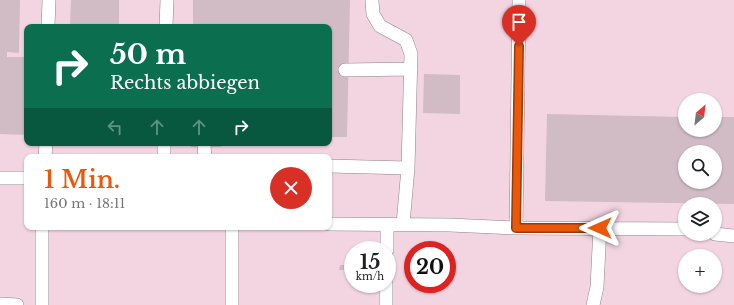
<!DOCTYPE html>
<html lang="de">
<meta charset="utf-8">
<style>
body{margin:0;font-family:"Libre Baskerville",serif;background:#f6f6f6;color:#202124;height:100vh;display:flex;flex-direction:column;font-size:15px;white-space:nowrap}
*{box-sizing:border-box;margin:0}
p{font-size:13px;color:#757577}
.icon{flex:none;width:22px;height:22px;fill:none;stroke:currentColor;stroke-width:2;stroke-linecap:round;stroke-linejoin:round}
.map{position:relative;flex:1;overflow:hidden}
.sheet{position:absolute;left:24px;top:154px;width:308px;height:76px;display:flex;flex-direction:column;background:#fff;border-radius:8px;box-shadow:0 1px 3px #0004}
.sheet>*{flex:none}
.guide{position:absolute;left:24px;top:24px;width:308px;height:122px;border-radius:8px;box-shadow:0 1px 3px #0004;background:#0b6e4f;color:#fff;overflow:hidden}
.needle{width:26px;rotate:28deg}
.controls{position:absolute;left:678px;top:93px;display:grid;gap:8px}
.controls a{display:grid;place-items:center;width:44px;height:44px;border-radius:50%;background:#fff;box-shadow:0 1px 3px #0004;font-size:20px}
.speed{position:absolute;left:344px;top:241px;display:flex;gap:8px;font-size:20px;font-weight:700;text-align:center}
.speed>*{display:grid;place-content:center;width:52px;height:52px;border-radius:50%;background:#fff;box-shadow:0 1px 3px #0004;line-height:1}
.speed small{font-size:10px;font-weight:400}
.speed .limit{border:6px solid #d22;background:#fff;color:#111}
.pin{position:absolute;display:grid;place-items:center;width:34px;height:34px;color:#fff;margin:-41px -17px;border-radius:50% 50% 50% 0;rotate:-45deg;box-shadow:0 0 4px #0007}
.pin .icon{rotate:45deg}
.me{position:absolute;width:44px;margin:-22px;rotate:270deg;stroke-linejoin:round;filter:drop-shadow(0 0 3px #0008)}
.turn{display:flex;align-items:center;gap:14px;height:84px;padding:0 20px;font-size:18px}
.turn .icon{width:52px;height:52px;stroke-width:2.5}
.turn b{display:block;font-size:28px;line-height:34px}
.lanes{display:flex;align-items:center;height:38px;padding:0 20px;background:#0003;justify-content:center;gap:20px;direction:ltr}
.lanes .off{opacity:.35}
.round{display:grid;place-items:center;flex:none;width:42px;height:42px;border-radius:21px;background:#f6f6f6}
.summary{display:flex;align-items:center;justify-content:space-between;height:68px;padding:0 20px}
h1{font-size:24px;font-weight:600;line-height:30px;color:#ea580c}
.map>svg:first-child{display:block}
.built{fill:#f3d5e2;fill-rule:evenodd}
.building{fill:#d1bbc5;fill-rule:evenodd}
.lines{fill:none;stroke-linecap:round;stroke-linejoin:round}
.minor-casing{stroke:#937f88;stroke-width:14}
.minor{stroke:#fff;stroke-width:13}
.route-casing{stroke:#983908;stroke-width:10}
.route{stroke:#ea580c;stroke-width:7}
</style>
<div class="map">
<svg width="734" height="305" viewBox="0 0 734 305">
<rect width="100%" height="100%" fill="#f9e3ec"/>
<path class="built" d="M0 0H734V305H0ZM27 27H329V143H27ZM685 100H715V130H685ZM685 152H715V182H685ZM27 157H329V227H27ZM685 204H715V234H685ZM353 250H387V284H353ZM413 250H447V284H413ZM685 256H715V286H685Z"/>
<path class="building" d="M0 0H20L19 53 7 52V57H27V135L0 134Z
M71 0H119V27H70Z
M193 0H350L347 137H329V27H193Z
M424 74 460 75V114L423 113Z
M547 114 685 117V130H715V117H734V204L545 201ZM685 152H715V182H685Z
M191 143H221V147H191Z
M340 265H353V270H339Z"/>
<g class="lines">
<g class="minor-casing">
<path id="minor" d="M372 1 373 14 380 26 406 40 411 54 408 168 403 224
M48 27 49 0
M166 27 167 0
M345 70 411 69
M204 145 205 157
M45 157 46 143
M164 157V143
M329 166 408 168
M0 178H27
M329 224 450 225 516 228 685 229
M516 228 519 0
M715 234 734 236
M387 250V225
M0 304 17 305
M42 305V227
M232 305V227
M386 305V284
M593 305 597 287 600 228"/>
</g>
<use href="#minor" class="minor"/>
</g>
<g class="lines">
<g class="route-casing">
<path id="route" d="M519 46 516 228H600"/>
</g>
<use href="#route" class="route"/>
</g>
</svg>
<div class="controls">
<a><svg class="needle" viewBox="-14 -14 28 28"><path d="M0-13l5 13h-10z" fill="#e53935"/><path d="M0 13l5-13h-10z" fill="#757577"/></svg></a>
<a><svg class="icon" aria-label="search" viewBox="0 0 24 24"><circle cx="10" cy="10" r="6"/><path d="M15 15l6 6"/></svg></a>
<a><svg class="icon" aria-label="layers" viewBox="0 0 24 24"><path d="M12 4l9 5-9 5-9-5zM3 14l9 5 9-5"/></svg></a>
<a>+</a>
</div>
<div class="speed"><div>15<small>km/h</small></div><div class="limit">20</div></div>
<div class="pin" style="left:519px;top:46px;background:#d93025"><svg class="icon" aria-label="arrive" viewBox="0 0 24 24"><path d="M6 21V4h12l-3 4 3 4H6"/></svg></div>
<svg class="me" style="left:600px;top:228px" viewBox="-20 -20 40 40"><path d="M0-17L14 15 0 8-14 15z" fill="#ea580c" stroke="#fff" stroke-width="4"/></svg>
<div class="guide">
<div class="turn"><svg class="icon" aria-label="right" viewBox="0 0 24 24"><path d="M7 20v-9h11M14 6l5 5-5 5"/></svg><div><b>50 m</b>Rechts abbiegen</div></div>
<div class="lanes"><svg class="icon off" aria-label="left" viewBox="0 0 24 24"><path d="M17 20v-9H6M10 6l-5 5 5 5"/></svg><svg class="icon off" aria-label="ahead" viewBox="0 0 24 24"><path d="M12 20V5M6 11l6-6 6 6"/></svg><svg class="icon off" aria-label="ahead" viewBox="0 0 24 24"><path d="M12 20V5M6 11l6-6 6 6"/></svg><svg class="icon" aria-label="right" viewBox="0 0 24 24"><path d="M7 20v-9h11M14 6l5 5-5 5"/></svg></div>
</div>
<section class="sheet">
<div class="summary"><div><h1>1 Min.</h1><p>160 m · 18:11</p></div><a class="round" style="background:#d93025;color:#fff"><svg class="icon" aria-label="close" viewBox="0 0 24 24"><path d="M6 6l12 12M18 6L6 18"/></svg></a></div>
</section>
</div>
